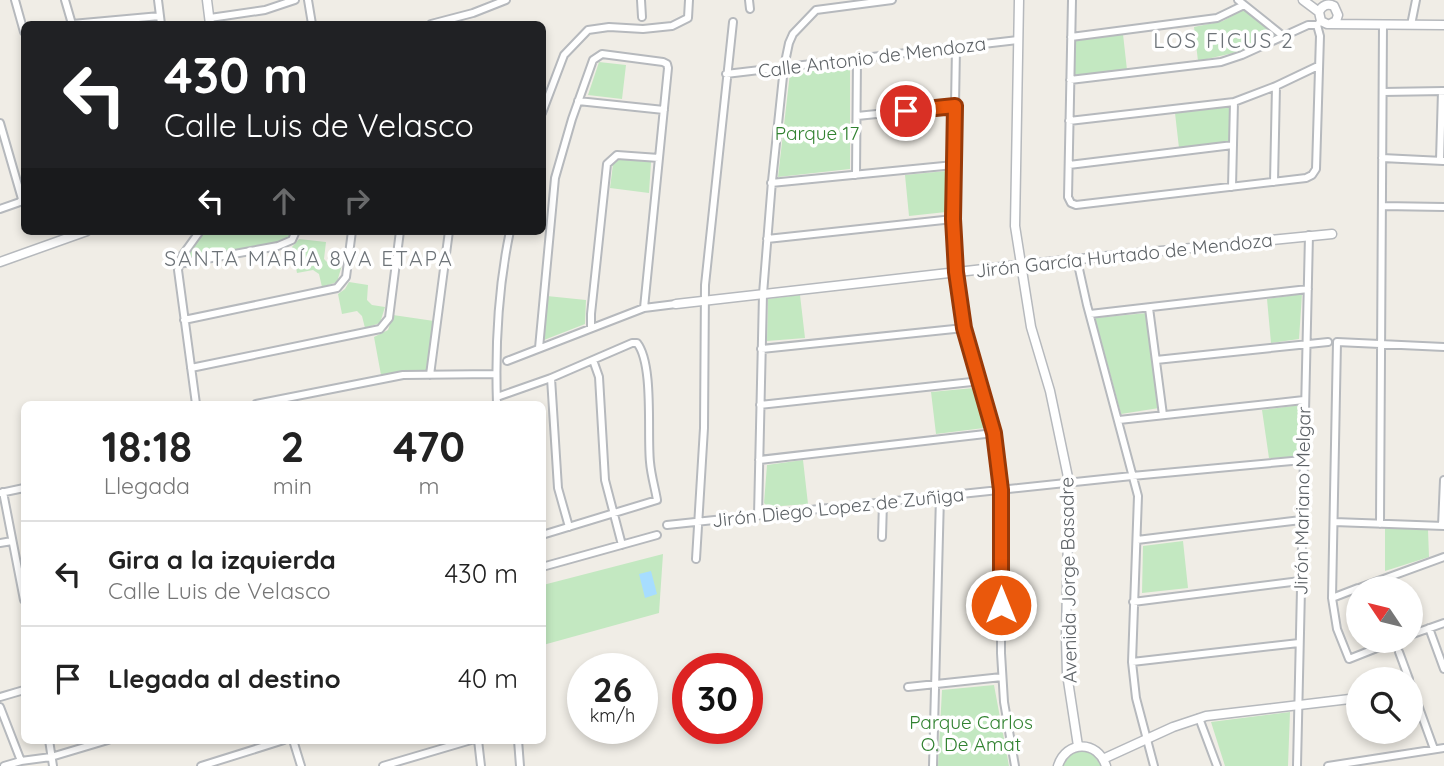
<!DOCTYPE html>
<html lang="es">
<meta charset="utf-8">
<style>
body{margin:0;font-family:Quicksand,sans-serif;background:#f2f2f2;color:#222;height:100vh;display:flex;flex-direction:column;font-size:26px;white-space:nowrap}
*{box-sizing:border-box;margin:0}
p{font-size:23px;color:#767676}
.icon{flex:none;width:38px;height:38px;fill:none;stroke:currentColor;stroke-width:2;stroke-linecap:round;stroke-linejoin:round}
.map{position:relative;flex:1;overflow:hidden}
.details{position:absolute;left:21px;top:401px;width:525px;height:343px;display:flex;flex-direction:column;background:#fff;border-radius:10px;box-shadow:0 4px 10px #0003}
.details>*{flex:none}
.top-card{position:absolute;left:21px;top:21px;width:525px;height:214px;border-radius:10px;box-shadow:0 4px 10px #0003;background:#202124;color:#fff;overflow:hidden}
.needle{width:46px;rotate:305deg}
.fabs{position:absolute;left:1346px;top:576px;display:grid;gap:14px}
.fabs a{display:grid;place-items:center;width:77px;height:77px;border-radius:50%;background:#fff;box-shadow:0 4px 10px #0003;font-size:35px}
.speed{position:absolute;left:567px;top:653px;display:flex;gap:14px;font-size:35px;font-weight:700;text-align:center}
.speed>*{display:grid;place-content:center;width:91px;height:91px;border-radius:50%;background:#fff;box-shadow:0 4px 10px #0003;line-height:1}
.speed small{font-size:18px;font-weight:400}
.speed .limit{border:10px solid #d22;background:#fff;color:#111}
.pin{position:absolute;display:grid;place-items:center;width:60px;height:60px;color:#fff;margin:-30px;border:4px solid #fff;border-radius:50%;box-shadow:0 2px 7px #0007}
.me{position:absolute;width:77px;margin:-38px;rotate:0deg;stroke-linejoin:round;filter:drop-shadow(0 0 5px #0008)}
.turn{display:flex;align-items:center;gap:24px;height:147px;padding:0 28px;font-size:32px}
.turn .icon{width:91px;height:91px;stroke-width:2.5}
.turn b{display:block;font-size:49px;line-height:60px}
.lanes{display:flex;align-items:center;height:66px;padding:0 28px;background:#0003;justify-content:center;gap:35px;direction:ltr}
.lanes .off{opacity:.35}
.eta{display:flex;justify-content:space-evenly;align-items:center;height:119px;text-align:center}
.eta b{font-size:42px;font-weight:700;line-height:49px}
ul{padding:0;list-style:none}
li{display:flex;align-items:center;gap:21px;height:105px;padding:0 28px;border-top:2px solid #e0e0e0}
li div{flex:1}
li b{display:block;font-size:26px}
li em{font-style:normal}
.map>svg:first-child{display:block}
.green{fill:#c3e8c1}
.water{fill:#a7ddff}
.lines{fill:none;stroke-linecap:round;stroke-linejoin:round}
.minor-casing{stroke:#b6b9bd;stroke-width:10}
.tertiary-casing{stroke:#b6b9bd;stroke-width:11}
.minor{stroke:#fff;stroke-width:6}
.tertiary{stroke:#fff;stroke-width:8}
.route-casing{stroke:#983908;stroke-width:18}
.route{stroke:#ea580c;stroke-width:12}
.labels{text-anchor:middle;dominant-baseline:central;stroke-width:7;stroke-linejoin:round;paint-order:stroke}
.street-label{font-size:19px;fill:#5d6266;stroke:#fff}
.park-label{font-size:19px;fill:#318230;stroke:#fff}
.neighbourhood-label{font-size:21px;letter-spacing:2px;fill:#6e7479;stroke:#fff}
</style>
<div class="map">
<svg width="1444" height="766" viewBox="0 0 1444 766">
<rect width="100%" height="100%" fill="#f0ede6"/>
<path class="green" d="M1244 9 1276 35 1242 51 1198 61 1194 27 1223 21Z
M1123 34 1127 70 1074 77V40Z
M599 62 626 65 622 99 588 95Z
M850 67V169L778 177 790 73Z
M1230 106V142L1179 148 1175 113Z
M619 159 651 162 649 193 610 188 613 164Z
M946 171V212L909 216 905 175Z
M205 231H293L290 236 278 243 185 259Z
M299 239 326 242 324 259 329 264 342 265 337 282 322 287 319 274 313 270 297 273 292 247Z
M349 282 368 285 367 300 372 305 385 307 380 323 365 328 362 316 357 311 342 314 338 294 345 289Z
M1302 294 1299 339 1271 343 1267 299Z
M800 295 805 338 767 341 768 299Z
M547 296 586 300 585 324 544 340Z
M1147 313 1159 408 1121 414 1095 318Z
M393 315 434 321 426 370H406L381 375 374 337 388 330Z
M974 388 984 428 936 434 931 392Z
M1300 405 1299 457 1269 458 1262 410Z
M803 460 808 504 768 507 764 503 767 465Z
M1385 528 1428 530 1429 557 1385 571Z
M1183 541 1188 588 1142 593 1143 546Z
M663 554 659 613 543 645V585Z
M994 685 1009 766H938L942 690Z
M1290 712 1288 766H1225L1211 722Z
M1081 750 1093 754 1101 766H1063L1070 755Z"/>
<path class="water" d="M651 571 657 594 645 598 639 574Z"/>
<g class="lines">
<g class="minor-casing">
<path id="minor" d="M15 0 24 32
M65 0 72 24
M158 0 161 24
M308 0 312 24
M641 0 642 17
M749 0 750 9
M1072 0 1068 197 1071 203 1076 205 1306 178 1312 175 1316 169 1320 36 1317 25
M1238 0 1283 36
M210 18 265 10 295 0
M72 24 160 16
M431 24 473 13 506 0
M1411 25 1416 0
M1071 37 1217 18 1244 5
M956 48 953 219 956 272 964 328 994 433 1001 490V653L1004 702 1015 766
M726 74 1018 40
M1070 80 1221 62 1242 55 1308 25H1317L1320 22
M1383 92 1444 91
M578 101 664 110
M542 113 564 55 588 30 609 27 643 29 672 26 688 18 689 0
M857 116 955 106
M1069 121 1234 102 1276 86 1318 66
M0 123 22 199 20 202 0 209
M1382 158 1443 161
M1440 160 1442 91
M1069 165 1233 145
M856 175 857 59
M1274 182 1276 86
M771 183 954 165
M1232 187 1234 102
M1382 206 1444 207
M767 239 953 219
M1077 260 1087 305 1138 496 1132 662 1136 698 1154 766
M179 264 278 246 292 240 296 231
M1149 308 1163 415
M1090 314 1308 289
M184 320 337 288 346 277 352 231
M591 328V314L607 164 617 155 659 158
M539 348 555 178 572 119 593 60 602 54 663 62 667 64 668 68 644 308
M761 349 964 328
M593 360 599 377 605 480 622 545
M1156 360 1328 342
M507 361 644 308 676 304
M191 368 380 329 389 318 400 231
M430 375 449 231
M551 378 558 488 569 527
M497 397 551 378 632 343H637C654 364 647 434 650 462 651 475 655 488 657 500L542 535
M196 404 178 270 182 256 200 231
M256 404 403 375 496 374
M497 404C495 346 498 288 510 231
M760 405 981 381
M1119 420 1304 400
M759 460 994 433
M3 492 24 600
M0 493 24 488
M758 516 763 294 772 181 784 67 789 43 793 34 816 10 892 0
M1334 522 1444 526
M1380 524 1383 24
M667 525 1132 476 1303 460
M1442 526 1444 480
M882 537 883 502
M1137 540 1301 520
M0 543 12 541
M696 559 704 428 705 285 733 22
M542 567 657 535
M1359 588 1444 557
M1332 598 1358 588
M1133 602 1300 581
M1429 628 1444 669
M1410 635 1444 623
M1397 640 1349 659 1337 629 1332 598 1337 342 1444 347
M1399 652 1409 679
M1132 662 1299 643
M1410 683 1434 749
M908 687 1002 677
M0 697 24 690
M0 707 21 761
M1199 718 1217 766
M49 740 53 766
M293 740 301 766
M478 740 481 766
M518 740 520 766
M4 766 21 761 51 757 108 740
M201 766 284 740
M383 766 471 740
M933 766 940 496
M1297 766 1309 235
M1328 766 1444 748"/>
</g>
<g class="tertiary-casing">
<path id="tertiary" d="M207 0 210 24
M1019 0 1015 226 1031 327 1050 391 1069 482 1066 638 1067 674 1078 746
M1303 0 1319 12
M1330 24 1336 21 1338 15 1334 6C1328 3 1322 5 1319 12L1321 21 1327 24 1444 25
M0 262 87 231
M676 304 1019 265 1332 234
M1410 692H1413
M1103 759 1173 727 1206 716 1358 698
M1058 766C1066 740 1098 740 1106 766"/>
</g>
<use href="#minor" class="minor"/>
<use href="#tertiary" class="tertiary"/>
</g>
<g class="lines">
<g class="route-casing">
<path id="route" d="M906 111 955 106 953 219 956 272 964 328 994 433 1001 490V605"/>
</g>
<use href="#route" class="route"/>
</g>
<g class="labels">
<g class="street-label">
<text transform="translate(872 57) rotate(-7)">Calle Antonio de Mendoza</text>
<text transform="translate(1124 255) rotate(-6)">Jirón García Hurtado de Mendoza</text>
<text transform="translate(1302 501) rotate(-89)">Jirón Mariano Melgar</text>
<text transform="translate(838 507) rotate(-6)">Jirón Diego Lopez de Zuñiga</text>
<text transform="translate(1068 580) rotate(-91)">Avenida Jorge Basadre</text>
</g>
<g class="park-label">
<text x="817" y="133">Parque 17</text>
<text x="971" y="722">Parque Carlos<tspan x="971" dy="22">O. De Amat</tspan></text>
</g>
<g class="neighbourhood-label">
<text x="1224" y="40">LOS FICUS 2</text>
<text x="309" y="258">SANTA MARÍA 8VA ETAPA</text>
</g>
</g>
</svg>
<div class="fabs">
<a><svg class="needle" viewBox="-14 -14 28 28"><path d="M0-13l5 13h-10z" fill="#e53935"/><path d="M0 13l5-13h-10z" fill="#767676"/></svg></a>
<a><svg class="icon" aria-label="search" viewBox="0 0 24 24"><circle cx="10" cy="10" r="6"/><path d="M15 15l6 6"/></svg></a>
</div>
<div class="speed"><div>26<small>km/h</small></div><div class="limit">30</div></div>
<div class="pin" style="left:906px;top:111px;background:#d93025"><svg class="icon" aria-label="arrive" viewBox="0 0 24 24"><path d="M6 21V4h12l-3 4 3 4H6"/></svg></div>
<svg class="me" style="left:1001px;top:605px" viewBox="-20 -20 40 40"><circle r="17" fill="#ea580c" stroke="#fff" stroke-width="3"/><path d="M0-11L8 9 0 5-8 9z" fill="#fff"/></svg>
<div class="top-card">
<div class="turn"><svg class="icon" aria-label="left" viewBox="0 0 24 24"><path d="M17 20v-9H6M10 6l-5 5 5 5"/></svg><div><b>430 m</b>Calle Luis de Velasco</div></div>
<div class="lanes"><svg class="icon" aria-label="left" viewBox="0 0 24 24"><path d="M17 20v-9H6M10 6l-5 5 5 5"/></svg><svg class="icon off" aria-label="ahead" viewBox="0 0 24 24"><path d="M12 20V5M6 11l6-6 6 6"/></svg><svg class="icon off" aria-label="right" viewBox="0 0 24 24"><path d="M7 20v-9h11M14 6l5 5-5 5"/></svg></div>
</div>
<section class="details">
<div class="eta">
<div><b>18:18</b><p>Llegada</p></div>
<div><b>2</b><p>min</p></div>
<div><b>470</b><p>m</p></div>
</div>
<ul>
<li><svg class="icon" aria-label="left" viewBox="0 0 24 24"><path d="M17 20v-9H6M10 6l-5 5 5 5"/></svg><div><b>Gira a la izquierda</b><p>Calle Luis de Velasco</p></div><em>430 m</em></li>
<li><svg class="icon" aria-label="arrive" viewBox="0 0 24 24"><path d="M6 21V4h12l-3 4 3 4H6"/></svg><div><b>Llegada al destino</b></div><em>40 m</em></li>
</ul>
</section>
</div>
